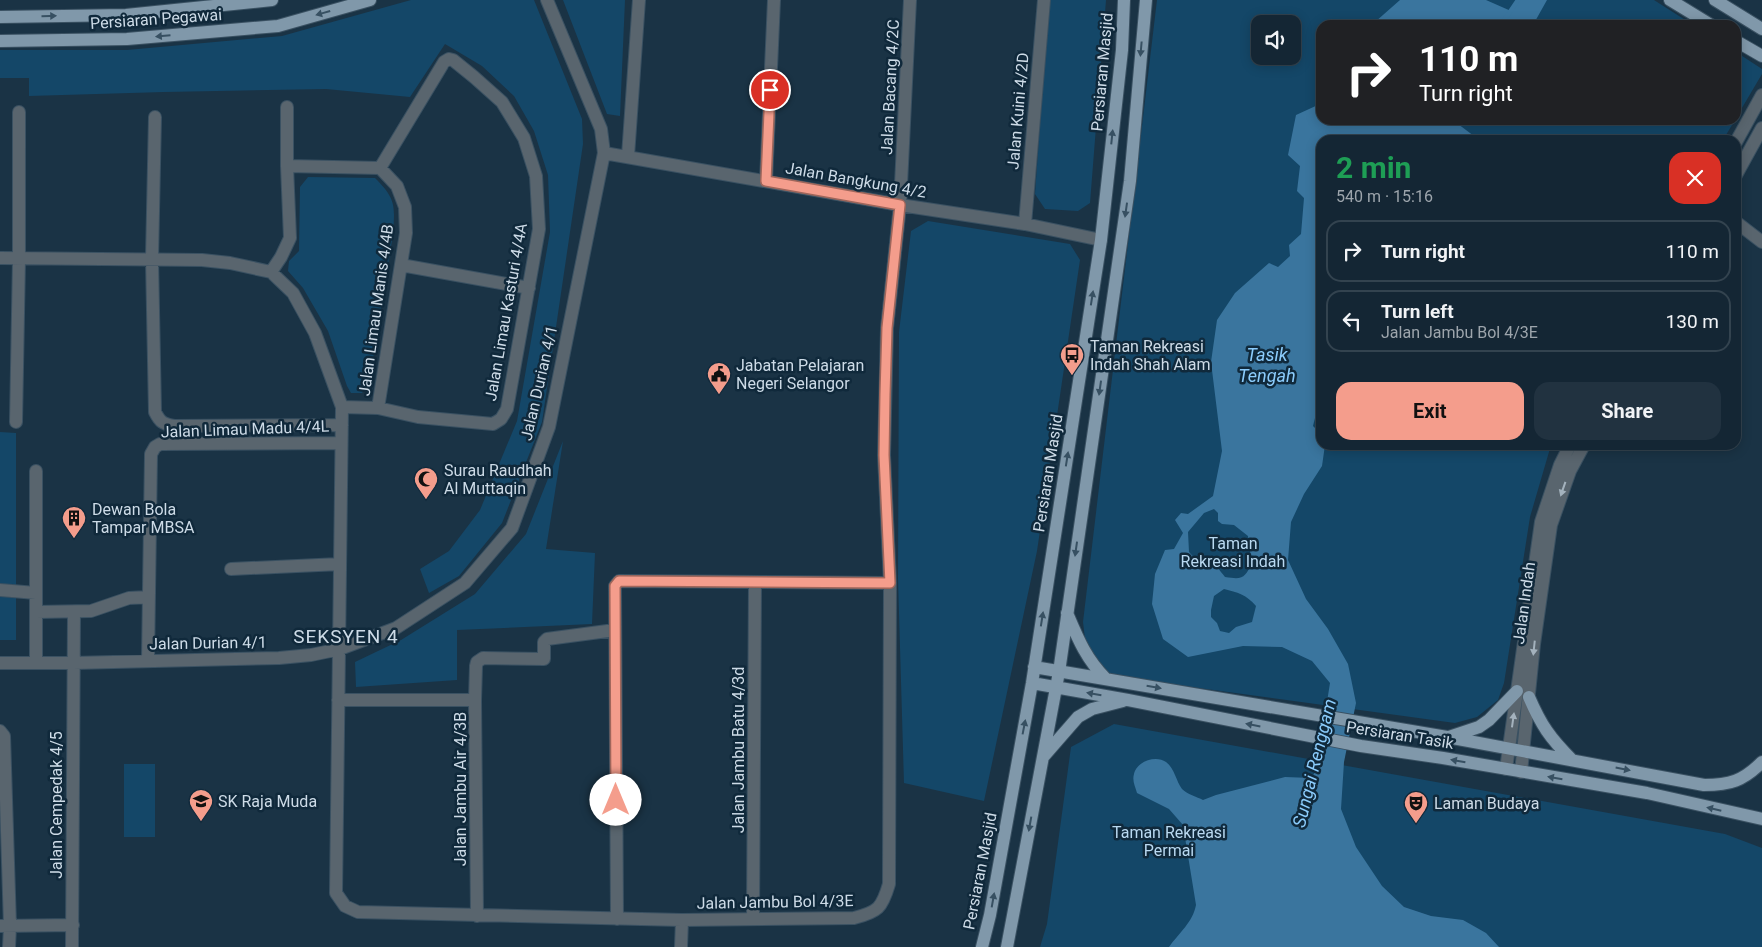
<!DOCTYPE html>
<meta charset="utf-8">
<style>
body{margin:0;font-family:Roboto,sans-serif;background:#213240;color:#f1f3f6;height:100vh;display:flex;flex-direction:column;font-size:19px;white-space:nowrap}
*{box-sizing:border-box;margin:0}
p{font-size:16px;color:#9da5ac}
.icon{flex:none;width:28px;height:28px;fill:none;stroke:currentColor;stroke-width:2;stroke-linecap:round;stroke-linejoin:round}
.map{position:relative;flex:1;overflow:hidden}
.details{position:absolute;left:1316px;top:135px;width:425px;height:315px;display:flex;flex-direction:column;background:#142634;border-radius:15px;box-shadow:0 2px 12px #0003,0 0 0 1px #33434f}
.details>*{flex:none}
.top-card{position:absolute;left:1316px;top:20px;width:425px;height:105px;border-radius:15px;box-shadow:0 2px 12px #0003,0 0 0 1px #33434f;background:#202124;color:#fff;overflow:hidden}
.buttons{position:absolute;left:1251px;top:15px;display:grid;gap:10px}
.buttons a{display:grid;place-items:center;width:50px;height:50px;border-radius:10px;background:#142634;box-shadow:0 2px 12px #0003,0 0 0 1px #33434f;font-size:25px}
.pin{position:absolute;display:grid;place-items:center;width:42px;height:42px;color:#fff;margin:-21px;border:2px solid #fff;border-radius:50%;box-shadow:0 1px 5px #0007}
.me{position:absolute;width:55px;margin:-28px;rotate:0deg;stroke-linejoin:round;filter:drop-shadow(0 0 4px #0008)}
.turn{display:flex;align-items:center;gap:18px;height:105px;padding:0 20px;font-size:22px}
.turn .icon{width:65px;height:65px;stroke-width:2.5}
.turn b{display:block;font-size:35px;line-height:42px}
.round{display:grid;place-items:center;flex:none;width:52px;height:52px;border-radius:15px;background:#213240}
.head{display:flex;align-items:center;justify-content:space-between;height:85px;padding:0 20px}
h1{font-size:30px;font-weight:700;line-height:38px;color:#1e9e55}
.button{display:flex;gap:10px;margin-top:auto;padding:10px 20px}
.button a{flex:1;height:58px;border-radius:15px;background:#f49d8c;color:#111;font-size:20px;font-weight:700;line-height:58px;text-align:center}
.button a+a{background:#213240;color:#f1f3f6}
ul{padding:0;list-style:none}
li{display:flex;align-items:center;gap:15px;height:62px;margin:0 10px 8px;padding:0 10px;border:2px solid #33434f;border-radius:15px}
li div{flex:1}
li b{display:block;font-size:19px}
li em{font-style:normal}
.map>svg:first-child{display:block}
.green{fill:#144768;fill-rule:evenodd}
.water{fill:#3a759e;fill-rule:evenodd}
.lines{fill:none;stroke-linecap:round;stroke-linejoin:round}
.stream{stroke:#3a759e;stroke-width:4.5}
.minor-casing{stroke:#3a5162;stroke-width:14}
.major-casing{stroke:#3a5162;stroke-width:14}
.minor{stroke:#59656e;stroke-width:12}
.major{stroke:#8098aa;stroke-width:12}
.oneway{fill:#375062}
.oneway2{fill:#a4b2bd}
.route-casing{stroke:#9f665b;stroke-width:12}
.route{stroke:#f49d8c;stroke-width:9}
.labels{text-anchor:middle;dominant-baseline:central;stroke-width:5;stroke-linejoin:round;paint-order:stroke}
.street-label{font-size:16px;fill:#cddbe7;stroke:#10293b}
.poi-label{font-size:16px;fill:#cddbe7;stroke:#10293b;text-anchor:start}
.park-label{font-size:16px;fill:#b9d9f1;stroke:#10293b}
.water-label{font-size:18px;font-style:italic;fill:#8bccfc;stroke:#10293b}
.quarter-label{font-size:19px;letter-spacing:1px;fill:#cddbe7;stroke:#10293b}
</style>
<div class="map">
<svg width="1762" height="947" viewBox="0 0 1762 947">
<rect width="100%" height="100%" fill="#1a3345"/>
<path class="green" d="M411 0H534L582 119 583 144 542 422 502 523 459 576 429 593 420 569 449 551 480 510 517 421 550 232 548 175 534 131 514 96 482 66 445 44 410 97 326 89 164 92 29 96V78H0V50H127L282 36Z
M563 0H625L620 116 607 114Z
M1049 0H1106L1090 203 1078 211 1045 209 1035 194Z
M1157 0H1654L1693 25H1321V120H1735L1723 140H1321V445H1551L1530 517 1504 683 1498 700 1477 717 1455 723 1111 676 1094 663 1086 647 1083 622ZM1260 24H1292V56H1260Z
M1736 52 1762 69V74L1736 118Z
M308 177 375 178C396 199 395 205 393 234L369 383 362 393H351L347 386 328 331 303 288 288 271 289 261 299 251 300 187Z
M928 221 1070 244 1080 260 1037 551 984 801 904 783 898 579 899 332 911 231Z
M0 432 16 433V640H0Z
M563 441 546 549 595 553 592 624 457 630V680L356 687 355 662 401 640 475 594 526 534Z
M1114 724 1725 834 1762 848V947H1040L1047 924 1071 747Z
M124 764H155V837H124Z"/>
<path class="water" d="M1400 0H1486L1511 11 1517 0H1547L1533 25H1360L1375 22Z
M1321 102V120H1461L1458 124 1474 136 1471 140H1321V404L1317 410 1313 426 1321 434V445H1325L1322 466 1304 494 1291 522 1288 560 1306 599 1328 629 1348 664 1356 703 1344 762 1341 809 1356 847 1382 886 1404 907 1431 916 1463 920 1486 933 1499 947H1169C1179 933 1193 922 1196 905L1183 825 1169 809 1137 793C1135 786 1132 781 1134 774 1137 761 1156 755 1166 762 1175 769 1176 781 1182 789 1187 794 1197 797 1203 800L1216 795 1285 777 1311 778 1316 771 1330 683 1312 661 1282 647 1243 646 1188 657 1163 639 1152 604 1155 574 1165 550 1174 549 1183 533 1175 520 1181 513 1188 514 1213 496 1222 451 1211 362 1217 320 1235 293 1269 263 1278 267 1290 256 1289 245 1301 234 1304 198 1297 191 1300 166 1288 155 1296 115 1320 104ZM1214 509 1218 513V521L1222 524 1234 525 1248 536 1249 548 1253 562C1244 578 1244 580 1225 577 1216 565 1213 562 1198 562L1189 552 1188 532 1204 513ZM1224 589C1237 592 1247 595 1256 606L1252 622 1236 627 1229 633 1220 631 1217 623 1211 617V610L1214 596Z"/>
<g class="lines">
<path class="stream" d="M1501 25 1518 0"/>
<g class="minor-casing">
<path id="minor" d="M155 117 152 259 155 412C160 422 163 424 174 426L342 425
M1736 142 1762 95
M604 153 900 205 1025 224 1101 240
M628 156 639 0
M287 166 380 168 397 186 405 207 406 233 378 408
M1736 175 1762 128
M766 181 774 0
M1736 222 1762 242
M1025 224 1044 0
M0 258 202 260 230 263 271 272 293 293 315 333 342 407 336 893 345 906 358 912 682 920 854 918C878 912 882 908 889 884L890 583 884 455 887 328 900 205 910 0
M401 265 529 288
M271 272 281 257 290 238 287 166V107
M342 407 378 408 418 417 493 424 501 419 507 409 539 229 536 176 524 138 502 102 474 77 453 60 449 59 444 62 380 168
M16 422 19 259V112
M36 471V663
M231 569 340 564
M0 590 36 593
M36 612 91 611 129 598 149 597
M148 661 151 454 155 447 160 444 341 443
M0 663H73L279 658 311 655 340 649 396 628 465 583 512 528 549 427 604 153 601 129 547 0
M338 700H475
M0 731 4 736 10 926 9 947
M1506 769 1541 522 1560 465 1570 445
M1521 772 1534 644 1551 525 1570 471 1584 445
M477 916 475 700 476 666 477 662 483 658 544 659V642L547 639 615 630
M617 919 615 586 619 581 890 583
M753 919 755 582
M0 926 73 925
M72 947 74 612
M681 947 682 920"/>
</g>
<g class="major-casing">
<path id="major" d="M1670 0 1711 25
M1715 0 1762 29
M0 17 126 15 272 0
M0 41 127 39 278 26 370 0
M1736 41 1762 56
M1067 613C1078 639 1086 659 1106 679
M1034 667 1447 737 1704 785C1730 785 1743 781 1762 762
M1032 683 1128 700 1361 746 1443 758 1647 793 1762 819
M1529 697C1541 725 1550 738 1572 760
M1449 737 1479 727 1489 720 1517 691
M1044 756 1078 717 1092 709 1123 701
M982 947 990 915 1032 683 1101 240 1122 50 1124 0
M1007 947 1059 672 1130 181 1146 0"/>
</g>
<use href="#minor" class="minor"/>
<use href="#major" class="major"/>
</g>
<defs><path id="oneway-solid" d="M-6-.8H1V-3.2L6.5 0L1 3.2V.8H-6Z" transform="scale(1.25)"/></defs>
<g class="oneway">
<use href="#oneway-solid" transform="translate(323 13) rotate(164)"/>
<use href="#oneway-solid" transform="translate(49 16) rotate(-1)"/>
<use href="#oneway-solid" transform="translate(163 36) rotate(175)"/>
<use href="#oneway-solid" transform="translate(1141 49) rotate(95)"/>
<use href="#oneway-solid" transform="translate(1112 137) rotate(-84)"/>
<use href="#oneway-solid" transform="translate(1126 210) rotate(98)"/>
<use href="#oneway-solid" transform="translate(1092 298) rotate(-81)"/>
<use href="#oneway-solid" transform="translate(1100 388) rotate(98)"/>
<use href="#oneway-solid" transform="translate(1067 459) rotate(-81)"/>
<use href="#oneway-solid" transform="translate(1076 549) rotate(98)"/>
<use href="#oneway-solid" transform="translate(1042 619) rotate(-81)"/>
<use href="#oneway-solid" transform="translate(1154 687) rotate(10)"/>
<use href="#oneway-solid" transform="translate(1094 694) rotate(-170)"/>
<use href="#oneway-solid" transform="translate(1253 725) rotate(-169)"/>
<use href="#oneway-solid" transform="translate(1024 727) rotate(-79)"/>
<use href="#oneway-solid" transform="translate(1458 761) rotate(-170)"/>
<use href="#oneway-solid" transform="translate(1623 769) rotate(11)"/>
<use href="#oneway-solid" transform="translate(1555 778) rotate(-170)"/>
<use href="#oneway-solid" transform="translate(1714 809) rotate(-167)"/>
<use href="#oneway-solid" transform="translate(1030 824) rotate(100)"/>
<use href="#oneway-solid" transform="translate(993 900) rotate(-80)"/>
</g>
<g class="oneway2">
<use href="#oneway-solid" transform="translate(1563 489) rotate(109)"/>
<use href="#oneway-solid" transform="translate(1534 648) rotate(96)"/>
<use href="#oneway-solid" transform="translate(1513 720) rotate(-82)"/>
</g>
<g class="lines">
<g class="route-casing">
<path id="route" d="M616 800 615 586 619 581 890 583 884 455 885 394 887 328 900 205 766 181 770 90"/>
</g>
<use href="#route" class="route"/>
</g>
<defs>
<g id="bus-pin" transform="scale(1.25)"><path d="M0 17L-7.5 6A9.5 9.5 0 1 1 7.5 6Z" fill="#f49d8c" stroke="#10293b"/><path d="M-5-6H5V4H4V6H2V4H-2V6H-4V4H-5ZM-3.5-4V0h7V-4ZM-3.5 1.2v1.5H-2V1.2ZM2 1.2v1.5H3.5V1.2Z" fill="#111"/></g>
<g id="civic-pin" transform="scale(1.25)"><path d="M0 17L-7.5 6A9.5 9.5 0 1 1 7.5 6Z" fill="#f49d8c" stroke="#10293b"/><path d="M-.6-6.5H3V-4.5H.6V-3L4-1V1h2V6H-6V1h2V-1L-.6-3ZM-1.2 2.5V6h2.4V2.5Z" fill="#111"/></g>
<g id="mosque-pin" transform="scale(1.25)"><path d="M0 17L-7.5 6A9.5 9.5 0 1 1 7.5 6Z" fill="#f49d8c" stroke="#10293b"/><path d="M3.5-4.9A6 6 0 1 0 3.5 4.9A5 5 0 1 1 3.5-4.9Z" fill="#111"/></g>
<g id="building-pin" transform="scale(1.25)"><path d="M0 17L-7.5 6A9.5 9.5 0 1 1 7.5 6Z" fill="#f49d8c" stroke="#10293b"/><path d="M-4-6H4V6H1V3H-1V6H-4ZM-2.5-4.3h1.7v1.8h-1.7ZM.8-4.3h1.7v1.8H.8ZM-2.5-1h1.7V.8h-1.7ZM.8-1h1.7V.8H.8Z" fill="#111"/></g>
<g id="school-pin" transform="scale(1.25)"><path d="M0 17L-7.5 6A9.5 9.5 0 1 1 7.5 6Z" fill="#f49d8c" stroke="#10293b"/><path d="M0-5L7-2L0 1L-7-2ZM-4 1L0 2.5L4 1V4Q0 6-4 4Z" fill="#111"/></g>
<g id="theatre-pin" transform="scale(1.25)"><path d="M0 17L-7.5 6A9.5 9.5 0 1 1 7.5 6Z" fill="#f49d8c" stroke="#10293b"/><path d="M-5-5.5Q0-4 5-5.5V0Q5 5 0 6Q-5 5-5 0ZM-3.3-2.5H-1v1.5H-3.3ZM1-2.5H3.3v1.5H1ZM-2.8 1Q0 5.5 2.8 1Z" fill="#111"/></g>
</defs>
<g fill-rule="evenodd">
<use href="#bus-pin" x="1072" y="355"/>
<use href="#civic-pin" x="719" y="374"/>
<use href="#mosque-pin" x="426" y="479"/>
<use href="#building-pin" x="74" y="518"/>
<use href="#school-pin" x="201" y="801"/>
<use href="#theatre-pin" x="1416" y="803"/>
</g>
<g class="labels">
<g class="street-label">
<text transform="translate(156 19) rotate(-4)">Persiaran Pegawai</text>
<text transform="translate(1102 72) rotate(-85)">Persiaran Masjid</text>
<text transform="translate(890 87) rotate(-87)">Jalan Bacang 4/2C</text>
<text transform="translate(1018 111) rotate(-85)">Jalan Kuini 4/2D</text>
<text transform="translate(856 180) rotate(10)">Jalan Bangkung 4/2</text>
<text transform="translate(376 310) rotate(-82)">Jalan Limau Manis 4/4B</text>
<text transform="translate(506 312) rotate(-80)">Jalan Limau Kasturi 4/4A</text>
<text transform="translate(539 383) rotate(-77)">Jalan Durian 4/1</text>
<text transform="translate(245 429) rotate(-2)">Jalan Limau Madu 4/4L</text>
<text transform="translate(1048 473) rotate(-81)">Persiaran Masjid</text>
<text transform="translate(1524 603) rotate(-82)">Jalan Indah</text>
<text transform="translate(208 643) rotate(-1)">Jalan Durian 4/1</text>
<text transform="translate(1400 735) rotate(9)">Persiaran Tasik</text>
<text transform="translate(738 750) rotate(-90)">Jalan Jambu Batu 4/3d</text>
<text transform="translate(460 789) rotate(-90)">Jalan Jambu Air 4/3B</text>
<text transform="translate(56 805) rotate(-90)">Jalan Cempedak 4/5</text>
<text transform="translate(980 871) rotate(-79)">Persiaran Masjid</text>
<text transform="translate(775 902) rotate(-1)">Jalan Jambu Bol 4/3E</text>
</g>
<g class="poi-label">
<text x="1090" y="346">Taman Rekreasi<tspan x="1090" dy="18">Indah Shah Alam</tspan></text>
<text x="736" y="365">Jabatan Pelajaran<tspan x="736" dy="18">Negeri Selangor</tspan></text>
<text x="444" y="470">Surau Raudhah<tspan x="444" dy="18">Al Muttaqin</tspan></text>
<text x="92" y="509">Dewan Bola<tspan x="92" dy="18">Tampar MBSA</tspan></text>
<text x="218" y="801">SK Raja Muda</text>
<text x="1434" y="803">Laman Budaya</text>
</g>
<g class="park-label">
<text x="1233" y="543">Taman<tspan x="1233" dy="18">Rekreasi Indah</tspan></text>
<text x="1169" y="832">Taman Rekreasi<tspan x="1169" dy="18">Permai</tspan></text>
</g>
<g class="water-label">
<text x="1267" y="354">Tasik<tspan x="1267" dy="21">Tengah</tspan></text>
<text transform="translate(1314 763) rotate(-76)">Sungai Renggam</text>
</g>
<g class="quarter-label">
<text x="346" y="636">SEKSYEN 4</text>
</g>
</g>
</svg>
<div class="buttons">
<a><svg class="icon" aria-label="sound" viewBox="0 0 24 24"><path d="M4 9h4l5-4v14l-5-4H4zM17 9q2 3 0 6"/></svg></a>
</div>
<div class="pin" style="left:770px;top:90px;background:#d93025"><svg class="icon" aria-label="arrive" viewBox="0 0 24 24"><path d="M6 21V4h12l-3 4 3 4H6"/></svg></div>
<svg class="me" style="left:616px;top:800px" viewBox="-20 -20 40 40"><circle r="19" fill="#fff"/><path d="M0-13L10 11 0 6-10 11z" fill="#f49d8c"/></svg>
<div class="top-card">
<div class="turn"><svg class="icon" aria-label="right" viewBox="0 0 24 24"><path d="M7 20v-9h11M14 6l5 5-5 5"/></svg><div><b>110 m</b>Turn right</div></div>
</div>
<section class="details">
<div class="head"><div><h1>2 min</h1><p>540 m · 15:16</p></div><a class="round" style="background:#d93025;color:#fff"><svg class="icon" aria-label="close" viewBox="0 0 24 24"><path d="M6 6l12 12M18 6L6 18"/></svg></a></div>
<ul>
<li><svg class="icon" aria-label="right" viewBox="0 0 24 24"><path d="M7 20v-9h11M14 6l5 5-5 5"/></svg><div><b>Turn right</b></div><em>110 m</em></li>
<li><svg class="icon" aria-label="left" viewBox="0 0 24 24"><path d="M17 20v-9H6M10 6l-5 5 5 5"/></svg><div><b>Turn left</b><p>Jalan Jambu Bol 4/3E</p></div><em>130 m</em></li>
</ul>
<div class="button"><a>Exit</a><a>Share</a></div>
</section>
</div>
